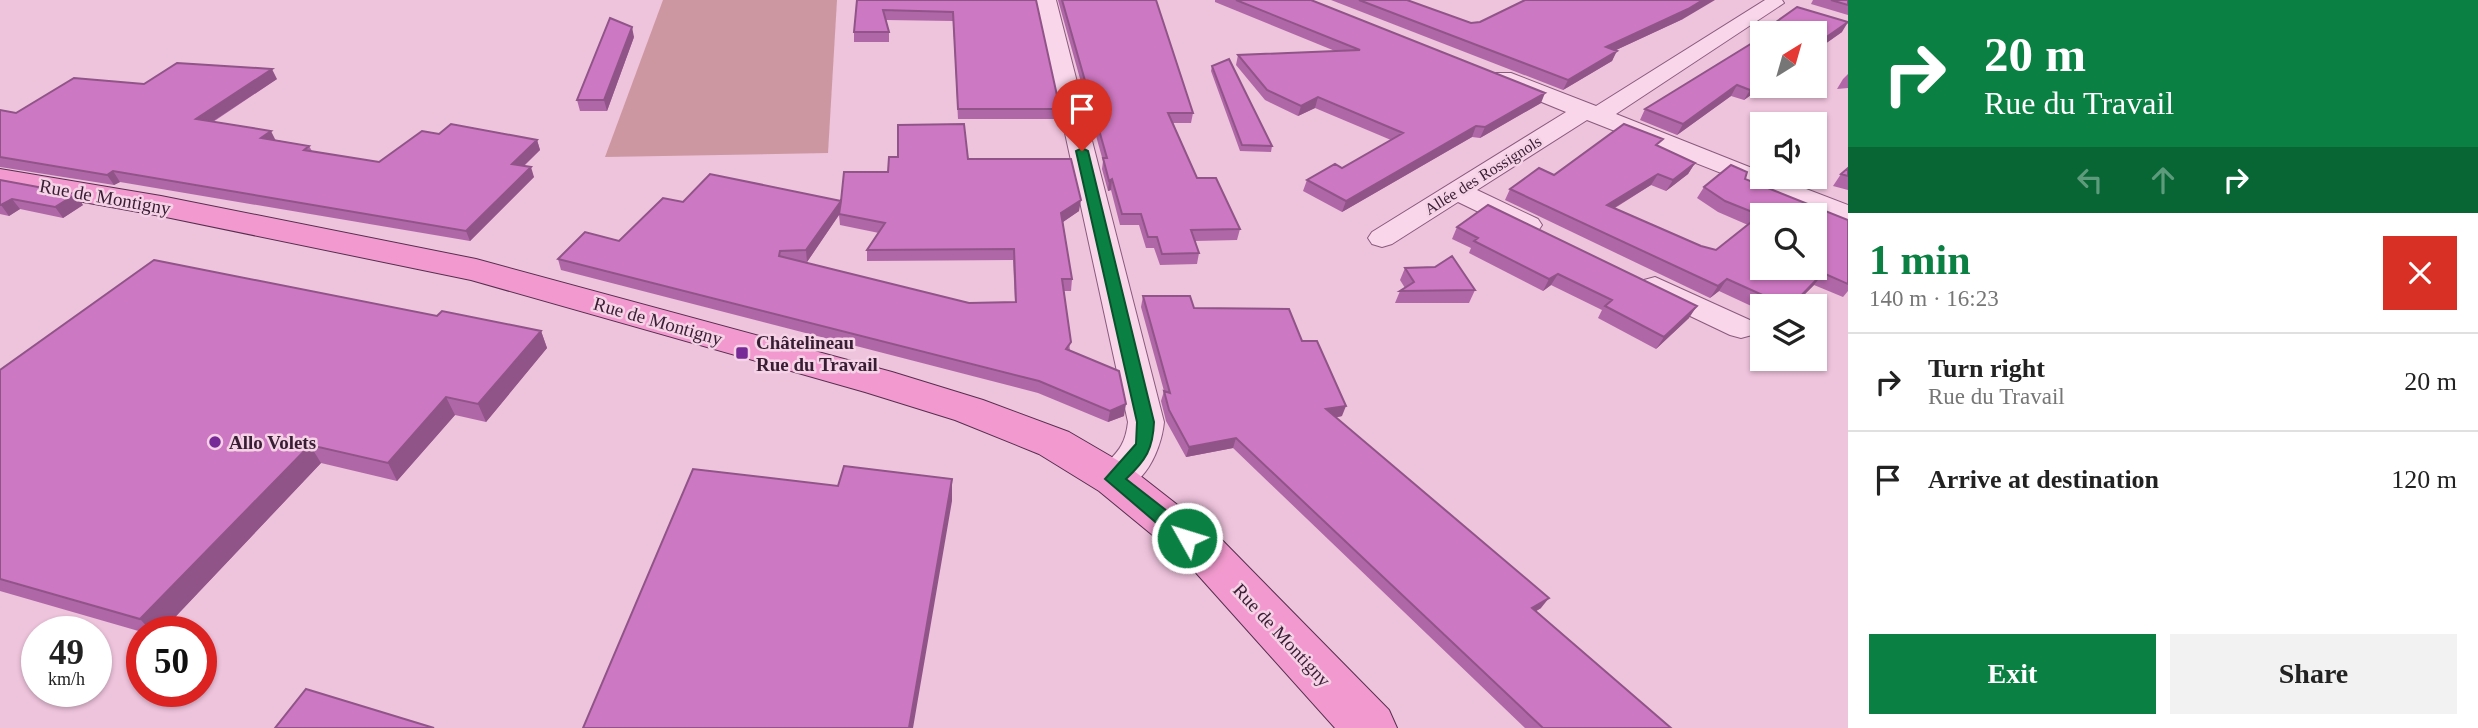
<!DOCTYPE html>
<meta charset="utf-8">
<style>
body{margin:0;font-family:"Times New Roman",serif;background:#f2f2f2;color:#222;height:100vh;display:flex;flex-direction:column;font-size:26px;white-space:nowrap}
*{box-sizing:border-box;margin:0}
p{font-size:23px;color:#767676}
.icon{flex:none;width:38px;height:38px;fill:none;stroke:currentColor;stroke-width:2;stroke-linecap:round;stroke-linejoin:round}
.map{position:relative;flex:1;overflow:hidden}
.drawer{display:flex;flex-direction:column;background:#fff;width:630px}
.drawer>*{flex:none}
.banner{background:#0b8043;color:#fff;overflow:hidden}
.needle{width:46px;rotate:37deg}
.fabs{position:absolute;left:1750px;top:21px;display:grid;gap:14px}
.fabs a{display:grid;place-items:center;width:77px;height:77px;border-radius:0px;background:#fff;box-shadow:0 2px 5px #0004;font-size:35px}
.speed{position:absolute;left:21px;top:616px;display:flex;gap:14px;font-size:35px;font-weight:700;text-align:center}
.speed>*{display:grid;place-content:center;width:91px;height:91px;border-radius:50%;background:#fff;box-shadow:0 2px 5px #0004;line-height:1}
.speed small{font-size:18px;font-weight:400}
.speed .limit{border:10px solid #d22;background:#fff;color:#111}
.pin{position:absolute;display:grid;place-items:center;width:60px;height:60px;color:#fff;margin:-72px -30px;border-radius:50% 50% 50% 0;rotate:-45deg;box-shadow:0 0 7px #0007}
.pin .icon{rotate:45deg}
.me{position:absolute;width:77px;margin:-38px;rotate:309deg;stroke-linejoin:round;filter:drop-shadow(0 0 5px #0008)}
.turn{display:flex;align-items:center;gap:24px;height:147px;padding:0 21px;font-size:32px}
.turn .icon{width:91px;height:91px;stroke-width:2.5}
.turn b{display:block;font-size:49px;line-height:60px}
.lanes{display:flex;align-items:center;height:66px;padding:0 21px;background:#0003;justify-content:center;gap:35px;direction:ltr}
.lanes .off{opacity:.35}
.round{display:grid;place-items:center;flex:none;width:74px;height:74px;border-radius:0px;background:#f2f2f2}
.summary{display:flex;align-items:center;justify-content:space-between;height:119px;padding:0 21px}
h1{font-size:42px;font-weight:800;line-height:52px;color:#0b8043}
.primary-button{display:flex;gap:14px;margin-top:auto;padding:14px 21px}
.primary-button a{flex:1;height:80px;border-radius:0px;background:#0b8043;color:#fff;font-size:28px;font-weight:800;line-height:80px;text-align:center}
.primary-button a+a{background:#f2f2f2;color:#222}
ul{padding:0;list-style:none}
li{display:flex;align-items:center;gap:21px;height:98px;padding:0 21px;border-top:2px solid #e0e0e0}
li div{flex:1}
li b{display:block;font-size:26px}
li em{font-style:normal}
main{display:flex;flex:1;min-height:0}
.map>svg:first-child{display:block}
.green{fill:#cc97a0}
.lines{fill:none;stroke-linecap:round;stroke-linejoin:round}
.minor-casing{stroke:#895a7d;stroke-width:2}
.major-casing{stroke:#562e4f;stroke-width:2}
.minor{fill:#f9d6ea;fill-rule:evenodd}
.major{fill:#f29acf;fill-rule:evenodd}
.wall{fill:#b067a7;fill-rule:evenodd}
.shaded-wall{fill:#905488}
.building{fill:#cd78c2;stroke:#905488;stroke-width:2;fill-rule:evenodd}
.route{fill:#0b8043;stroke:#07532c;stroke-width:2}
.poi-dot{fill:#772998;stroke:#f6d2e7;stroke-width:2.5}
.labels{text-anchor:middle;dominant-baseline:central;stroke-width:5;stroke-linejoin:round;paint-order:stroke}
.far-street-label{font-size:16px;fill:#381e33;stroke:#f6d2e7}
.street-label{font-size:19px;fill:#381e33;stroke:#f6d2e7}
.poi-label{font-size:19px;font-weight:bold;fill:#381e33;stroke:#f6d2e7;text-anchor:start}
</style>
<main>
<div class="map">
<svg width="1848" height="728" viewBox="0 0 1848 728">
<rect width="100%" height="100%" fill="#eec3dc"/>
<path class="green" d="M663 0H837L828 153 605 157Z"/>
<g class="lines">
<g class="minor-casing">
<path id="minor" d="M1036 0H1056L1164 422C1161 454 1138 501 1101 489L1095 479C1109 454 1124 456 1128 422Z
M1765 0H1782L1784 3 1616 114 1762 172V177H1775L1848 205V223L1587 120 1477 190 1538 219 1542 225 1538 231 1528 233 1518 231 1458 202 1392 244 1382 247 1372 244 1368 238 1372 232 1566 112 1495 83 1491 78 1495 73H1511L1596 106Z
M1655 277 1752 321 1757 328 1752 335 1741 338 1730 335 1644 294 1640 287 1644 280Z"/>
</g>
<g class="major-casing">
<path id="major" d="M0 169 161 196 476 259 892 372 983 400 1069 432 1129 467 1221 539 1389 710 1397 728H1335L1189 565 1099 491 1039 454 955 420 865 392 471 280 161 216 0 187Z"/>
</g>
<use href="#minor" class="minor"/>
<use href="#major" class="major"/>
</g>
<path class="wall" d="M857 0H1036L1060 109 1059 119H958L953 21 886 20 889 32V42H854V32Z
M1058 0H1156L1193 113 1191 123H1173L1197 178 1240 229 1237 240 1195 241 1199 253 1197 264 1160 265 1154 248H1146L1139 225H1120L1111 190 1108 191 1102 169 1103 161Z
M1215 0H1311L1541 103 1480 138 1472 137 1342 212 1303 191 1307 180 1342 168 1391 140 1315 108 1298 116 1265 100 1236 65 1238 55 1335 51 1215 2Z
M1331 0H1407L1471 23 1683 19 1616 50 1612 61 1563 90Z
M1813 0H1848V15L1811 4Z
M1762 32H1842L1815 51V33H1762V86L1744 100 1731 96 1677 135 1640 120 1645 109 1757 40Z
M634 37 607 111H580L577 100Z
M1212 66 1272 146 1271 152 1240 151 1211 71Z
M1848 74V88L1837 89 1843 79Z
M277 79 213 122 276 140 309 146 312 151 379 162 439 134 537 140 540 150 524 166 534 177 470 241 120 182 114 185 0 167V110L16 113 144 84Z
M1659 146 1695 163 1688 174 1666 191 1651 185 1615 208 1701 246 1716 250 1748 225 1718 212 1697 198 1704 187 1745 179 1848 220V291L1843 297 1814 285 1793 306H1762V311L1719 291 1710 298 1505 200 1510 189 1554 175Z
M898 157 968 159 1079 211 1063 222 1072 279 1071 291H1064L1070 351 1124 416 1108 422 1038 393 561 270 558 259 619 241 683 202 841 201 888 172ZM839 215 840 225 879 233 867 250V261L1013 260 1015 302 969 303 803 262H807Z
M1848 168V190L1833 186 1841 174Z
M0 180 83 205 63 218 20 209 9 216 0 214Z
M1457 227 1689 318 1656 349 1598 318 1602 310 1551 285 1543 291 1469 253 1471 248 1452 239Z
M1405 268 1475 290 1469 303H1395L1400 291 1405 288 1400 280Z
M1143 296 1194 308 1302 341 1342 416 1335 418 1541 608 1536 611 1671 728H1525L1233 448 1186 457 1166 421 1161 401 1164 391 1141 307Z
M437 316 541 331 547 348 486 422 455 415 397 481 321 463 161 632H142L0 591V370Z"/>
<path class="shaded-wall" d="M1703 0H1715L1683 19 1601 57 1606 47Z
M1848 22 1842 32 1815 51V45Z
M632 27 634 37 607 111 604 100Z
M1617 51 1612 61 1563 90 1568 80Z
M272 69 277 79 201 129 196 119Z
M1762 81V86H1764L1744 100 1750 90Z
M1737 85 1731 96 1677 135 1683 124Z
M1545 93 1541 103 1480 138 1485 127Z
M1318 97 1315 108 1298 116 1301 106Z
M1476 126 1472 137 1342 212 1346 201Z
M271 131 276 141 261 138Z
M537 140 540 150 515 174 512 164Z
M1695 163 1688 174 1666 191 1673 180Z
M531 167 534 177 470 241 466 231Z
M113 171 120 182 114 185 107 175Z
M1658 174 1651 185 1601 216 1607 205Z
M1112 179 1111 190 1108 191 1109 181Z
M76 194 83 205 63 218 55 207Z
M12 199 20 209 9 216 1 205Z
M1081 200 1079 211 1060 224 1061 213Z
M841 201V212L807 262 806 250Z
M1823 273 1814 285 1793 306H1791Z
M1558 274 1551 285 1543 291 1549 279Z
M1727 279 1719 291 1710 298 1718 286Z
M1697 306 1689 318 1656 349 1664 337Z
M541 331 547 348 486 422 478 404Z
M446 397 455 415 397 481 388 463Z
M1126 404 1124 416 1108 422 1110 411Z
M1346 406 1342 416 1322 420 1326 409Z
M1236 438 1233 448 1186 457 1189 447Z
M310 445 321 463 161 632H152L140 619Z
M952 479V501L913 728H909Z
M1549 598 1541 608 1525 618 1532 608Z"/>
<path class="building" d="M857 0H1036L1060 109H958L953 12 883 10 889 32H854Z
M1062 0H1156L1193 113H1168L1197 178H1216L1240 229 1191 230 1199 253 1162 254 1157 237H1148L1141 214H1122L1112 179 1109 181 1103 158H1107Z
M1236 0H1311L1545 93 1485 127 1476 126 1346 201 1307 180 1335 164 1342 168 1403 133 1318 97 1301 106 1267 90 1238 55 1360 50Z
M1359 0H1407L1471 23 1480 22 1525 0H1703L1688 9 1606 47 1617 51 1568 80Z
M1831 0H1848V5Z
M1797 7 1848 22 1815 45V33H1766L1762 32Z
M610 18 632 27 604 100H577Z
M1762 37V81L1750 90 1737 85 1683 124 1645 109Z
M1229 59 1272 146 1242 145 1212 66Z
M177 63 272 69 196 119 271 131 261 138 309 146 304 150 379 162 422 131 439 134 451 124 537 140 512 164 531 167 466 231 113 171 107 175 0 157V110L16 113 74 78 144 84Z
M964 124 968 159H1071L1081 200 1061 213 1072 279H1062L1071 342 1066 349 1119 371 1126 404 1110 411 1039 381 558 259 585 232 619 241 663 198 683 202 710 174 841 201 844 172H888L889 157H898V125ZM841 201 839 214 885 223 867 250 1014 249 1016 302 969 303 779 256 780 251 806 250Z
M1624 124 1663 139 1656 145 1695 163 1673 180 1658 174 1607 205 1701 246 1716 250 1760 215 1725 201 1704 187 1731 165 1747 172 1745 179 1848 220V284L1823 273 1791 306H1787L1727 279 1718 286 1510 189 1539 168 1554 175ZM1762 215H1815V268H1762Z
M1848 168V176L1841 174Z
M0 180 76 194 55 207 12 199 1 205H0Z
M1488 205 1697 306 1664 337 1605 306 1612 300 1558 274 1549 279 1474 241 1478 238 1457 227Z
M1452 256 1475 290 1400 291 1414 282 1405 268 1435 267Z
M154 260 437 316 442 311 541 331 478 404 446 397 388 463 310 445 140 619 0 579V370Z
M1143 296H1190L1194 308 1289 309 1302 341H1317L1346 406 1326 409 1549 598 1532 608 1671 728H1543L1236 438 1189 447 1169 410 1164 391 1170 393Z
M844 466 952 479 909 728H583L693 469 838 486Z
M306 689 434 728H275Z"/>
<path class="route" d="M1082 148 1088 151 1154 422C1153 449 1146 460 1126 479L1194 532 1196 538 1194 543 1187 545 1180 543 1105 479 1136 444 1137 422 1076 151Z"/>
<g class="poi-dot">
<rect x="735" y="346" width="14" height="14" rx="3.5"/>
<circle cx="215" cy="442" r="7"/>
</g>
<g class="labels">
<g class="far-street-label">
<text transform="translate(1483 175) rotate(-32)">Allée des Rossignols</text>
</g>
<g class="street-label">
<text transform="translate(105 197) rotate(10)">Rue de Montigny</text>
<text transform="translate(658 321) rotate(16)">Rue de Montigny</text>
<text transform="translate(1282 635) rotate(47)">Rue de Montigny</text>
</g>
<g class="poi-label">
<text x="756" y="342">Châtelineau<tspan x="756" dy="22">Rue du Travail</tspan></text>
<text x="229" y="442">Allo Volets</text>
</g>
</g>
</svg>
<div class="fabs">
<a><svg class="needle" viewBox="-14 -14 28 28"><path d="M0-13l5 13h-10z" fill="#e53935"/><path d="M0 13l5-13h-10z" fill="#767676"/></svg></a>
<a><svg class="icon" aria-label="sound" viewBox="0 0 24 24"><path d="M4 9h4l5-4v14l-5-4H4zM17 9q2 3 0 6"/></svg></a>
<a><svg class="icon" aria-label="search" viewBox="0 0 24 24"><circle cx="10" cy="10" r="6"/><path d="M15 15l6 6"/></svg></a>
<a><svg class="icon" aria-label="layers" viewBox="0 0 24 24"><path d="M12 4l9 5-9 5-9-5zM3 14l9 5 9-5"/></svg></a>
</div>
<div class="speed"><div>49<small>km/h</small></div><div class="limit">50</div></div>
<div class="pin" style="left:1082px;top:151px;background:#d93025"><svg class="icon" aria-label="arrive" viewBox="0 0 24 24"><path d="M6 21V4h12l-3 4 3 4H6"/></svg></div>
<svg class="me" style="left:1187px;top:538px" viewBox="-20 -20 40 40"><circle r="17" fill="#0b8043" stroke="#fff" stroke-width="3"/><path d="M0-11L8 9 0 5-8 9z" fill="#fff"/></svg>
</div>
<section class="drawer">
<div class="banner">
<div class="turn"><svg class="icon" aria-label="right" viewBox="0 0 24 24"><path d="M7 20v-9h11M14 6l5 5-5 5"/></svg><div><b>20 m</b>Rue du Travail</div></div>
<div class="lanes"><svg class="icon off" aria-label="left" viewBox="0 0 24 24"><path d="M17 20v-9H6M10 6l-5 5 5 5"/></svg><svg class="icon off" aria-label="ahead" viewBox="0 0 24 24"><path d="M12 20V5M6 11l6-6 6 6"/></svg><svg class="icon" aria-label="right" viewBox="0 0 24 24"><path d="M7 20v-9h11M14 6l5 5-5 5"/></svg></div>
</div>
<div class="summary"><div><h1>1 min</h1><p>140 m · 16:23</p></div><a class="round" style="background:#d93025;color:#fff"><svg class="icon" aria-label="close" viewBox="0 0 24 24"><path d="M6 6l12 12M18 6L6 18"/></svg></a></div>
<ul>
<li><svg class="icon" aria-label="right" viewBox="0 0 24 24"><path d="M7 20v-9h11M14 6l5 5-5 5"/></svg><div><b>Turn right</b><p>Rue du Travail</p></div><em>20 m</em></li>
<li><svg class="icon" aria-label="arrive" viewBox="0 0 24 24"><path d="M6 21V4h12l-3 4 3 4H6"/></svg><div><b>Arrive at destination</b></div><em>120 m</em></li>
</ul>
<div class="primary-button"><a>Exit</a><a>Share</a></div>
</section>
</main>
